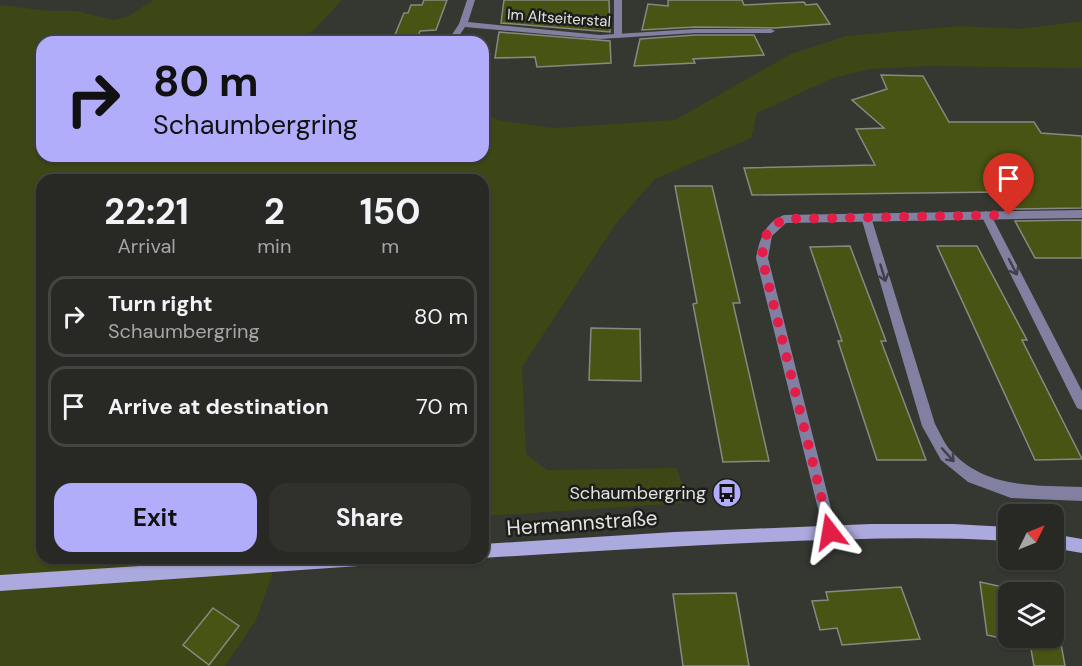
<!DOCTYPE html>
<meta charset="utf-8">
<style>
body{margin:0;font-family:"DM Sans",sans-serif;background:#30312d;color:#f1f3f6;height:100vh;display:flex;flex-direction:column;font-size:22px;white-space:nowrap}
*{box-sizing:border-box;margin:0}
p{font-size:20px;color:#a5a6a7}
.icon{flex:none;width:33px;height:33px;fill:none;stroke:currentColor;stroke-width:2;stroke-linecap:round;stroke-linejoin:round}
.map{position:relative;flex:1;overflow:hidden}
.drawer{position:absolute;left:36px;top:174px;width:453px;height:390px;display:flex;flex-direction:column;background:#282925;border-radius:18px;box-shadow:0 2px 4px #0004,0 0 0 2px #444542}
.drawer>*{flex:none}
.top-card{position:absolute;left:36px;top:36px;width:453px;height:126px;border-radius:18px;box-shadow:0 2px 4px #0004,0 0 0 2px #444542;background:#b1adfa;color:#111;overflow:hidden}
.needle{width:39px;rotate:47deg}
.controls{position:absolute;left:998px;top:504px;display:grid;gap:12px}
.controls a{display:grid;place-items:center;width:66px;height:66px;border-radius:12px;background:#282925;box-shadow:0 2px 4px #0004,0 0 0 2px #444542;font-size:30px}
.pin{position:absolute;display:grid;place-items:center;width:51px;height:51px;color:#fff;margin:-62px -26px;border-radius:50% 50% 50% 0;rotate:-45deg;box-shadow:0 0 6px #0007}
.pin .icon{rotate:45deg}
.me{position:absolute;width:66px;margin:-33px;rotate:346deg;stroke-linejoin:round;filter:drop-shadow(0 0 4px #0008)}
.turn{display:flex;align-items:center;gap:21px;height:126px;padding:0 18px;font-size:27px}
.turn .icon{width:78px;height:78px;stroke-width:2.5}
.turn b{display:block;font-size:42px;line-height:51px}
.eta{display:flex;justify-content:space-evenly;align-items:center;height:102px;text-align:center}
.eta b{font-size:36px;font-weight:700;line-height:42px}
.primary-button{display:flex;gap:12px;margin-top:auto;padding:12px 18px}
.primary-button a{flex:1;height:69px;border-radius:18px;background:#b1adfa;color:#111;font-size:24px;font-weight:700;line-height:69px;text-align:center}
.primary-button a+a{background:#30312d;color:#f1f3f6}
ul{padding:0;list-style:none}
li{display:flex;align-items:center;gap:18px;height:81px;margin:0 12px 9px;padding:0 6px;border:3px solid #444542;border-radius:18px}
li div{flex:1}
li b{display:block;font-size:22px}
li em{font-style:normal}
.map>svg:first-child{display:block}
.green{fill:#3d4615}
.building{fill:#485414;stroke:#878982;stroke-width:1.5}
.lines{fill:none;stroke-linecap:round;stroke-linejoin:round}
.lane{fill:#8180a1;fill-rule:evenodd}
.street{fill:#8180a1;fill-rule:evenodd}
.secondary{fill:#aba9dd;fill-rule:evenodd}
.oneway{stroke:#40404a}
.route{stroke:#e11d48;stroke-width:10;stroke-dasharray:0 18}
.labels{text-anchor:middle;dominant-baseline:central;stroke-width:5;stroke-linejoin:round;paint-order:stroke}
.far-street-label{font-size:15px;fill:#e3e4e0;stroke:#1d1e1b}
.poi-label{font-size:18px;fill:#e3e4e0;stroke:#1d1e1b;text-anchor:end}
.near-street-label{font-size:21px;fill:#e3e4e0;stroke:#1d1e1b}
</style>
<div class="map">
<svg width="1082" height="666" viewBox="0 0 1082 666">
<rect width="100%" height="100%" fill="#353731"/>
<path class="green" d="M153 0H342L313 31 285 42H42V156H483V114L502 121 553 128 675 120 791 54 846 36 960 26 1021 29 1082 21V68L930 66 871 69 833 78 757 113 751 138 655 179 617 222 522 367 526 454 547 470 676 468 686 491 684 503 483 516V180H42V558H278L256 620 225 666H0V5L51 11H76L114 20 129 16Z"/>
<path class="building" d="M424 0H447L436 30 420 31 416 42H392L404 13H408L411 5H422Z
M504 0H609L610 32 501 23Z
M668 0H742L744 5 804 2 806 5 817 4 830 24 774 28 695 27 642 30 648 4 668 6Z
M499 32 610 41 611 63 537 67 535 57 495 58Z
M695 35H754L764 55 693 59 695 63 634 66 640 39Z
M881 75 923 76 949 122H1034L1041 133 1082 136V208L1008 209 998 192 752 195 744 168 875 165 856 129 884 128 852 100 887 89Z
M675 186H712L740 303H733L769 461 723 462 693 304 697 303Z
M1082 220V258H1035L1015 221Z
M850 246 886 341H881L926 460H877L838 341H842L810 247Z
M937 246H977L1027 340H1022L1082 459 1035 460Z
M591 328 640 329 641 381 589 380Z
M980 582 1008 588V640L987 635Z
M901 587 920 639 842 645 837 628 820 630 812 601 828 600 826 592Z
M736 593 749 666H683L673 594Z
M213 608 239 626 209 665 183 645Z
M1029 638H1060L1065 666H1034Z"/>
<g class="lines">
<path class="lane" d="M614 0H622V36L618 38 614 36Z
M986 211 991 215 1082 391V410L1077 408 981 215Z
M866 213 871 217 935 424C940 433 945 445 952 452 987 489 1035 485 1082 487V501L1011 498 968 482 941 460 922 426 861 217Z"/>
<path class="street" d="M467 0H475L468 22 600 35 695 29H771L775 31 771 33H695L600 39 465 27 455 42H447L459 24Z
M1082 210V218L786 223 772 236 768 258 837 532 835 537 830 539 825 537 756 258C759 240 765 222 784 215Z"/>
<path class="secondary" d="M871 524H953L1008 527V541C929 536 850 539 770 542 675 546 579 552 483 558H482L483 544 674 532Z
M1053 534 1082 539V553L1053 548Z
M262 558H380L378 563 373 565 0 591V575Z"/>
</g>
<defs><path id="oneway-shaft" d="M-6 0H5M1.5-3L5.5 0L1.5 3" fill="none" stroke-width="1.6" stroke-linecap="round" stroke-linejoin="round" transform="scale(1.5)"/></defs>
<g class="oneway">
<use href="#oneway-shaft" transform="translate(1013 267) rotate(63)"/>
<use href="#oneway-shaft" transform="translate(883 273) rotate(73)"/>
<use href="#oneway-shaft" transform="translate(948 455) rotate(48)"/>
</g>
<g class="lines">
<path class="route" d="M830 532 762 258C764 237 765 230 784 219L1009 215"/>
</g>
<defs>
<g id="bus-disc" transform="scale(1.5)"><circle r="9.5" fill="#b1adfa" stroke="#1d1e1b"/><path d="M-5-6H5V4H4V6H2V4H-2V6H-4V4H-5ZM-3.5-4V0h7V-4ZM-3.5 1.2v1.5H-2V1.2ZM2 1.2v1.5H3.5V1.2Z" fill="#111"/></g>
</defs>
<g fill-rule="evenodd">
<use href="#bus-disc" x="727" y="493"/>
</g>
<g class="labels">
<g class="far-street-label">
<text transform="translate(559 18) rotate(4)">Im Altseiterstal</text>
</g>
<g class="poi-label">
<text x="706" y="493">Schaumbergring</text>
</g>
<g class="near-street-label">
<text transform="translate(582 523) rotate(-4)">Hermannstraße</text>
</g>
</g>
</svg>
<div class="controls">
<a><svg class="needle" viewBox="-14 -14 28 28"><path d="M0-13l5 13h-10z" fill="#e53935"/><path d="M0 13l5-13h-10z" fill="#a5a6a7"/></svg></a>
<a><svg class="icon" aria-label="layers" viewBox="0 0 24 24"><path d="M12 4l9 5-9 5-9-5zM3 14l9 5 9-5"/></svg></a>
</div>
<div class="pin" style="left:1009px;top:215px;background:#d93025"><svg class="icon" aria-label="arrive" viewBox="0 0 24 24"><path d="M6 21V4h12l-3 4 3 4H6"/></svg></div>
<svg class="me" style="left:830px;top:532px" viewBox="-20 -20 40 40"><path d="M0-17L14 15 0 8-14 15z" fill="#e11d48" stroke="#fff" stroke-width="4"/></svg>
<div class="top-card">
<div class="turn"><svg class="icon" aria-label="right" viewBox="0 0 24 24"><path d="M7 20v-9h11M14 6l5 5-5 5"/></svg><div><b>80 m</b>Schaumbergring</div></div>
</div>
<section class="drawer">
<div class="eta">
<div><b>22:21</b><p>Arrival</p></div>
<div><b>2</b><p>min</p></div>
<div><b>150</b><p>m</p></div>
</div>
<ul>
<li><svg class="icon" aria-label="right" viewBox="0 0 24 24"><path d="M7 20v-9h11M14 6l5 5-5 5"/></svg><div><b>Turn right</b><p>Schaumbergring</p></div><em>80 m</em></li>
<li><svg class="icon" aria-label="arrive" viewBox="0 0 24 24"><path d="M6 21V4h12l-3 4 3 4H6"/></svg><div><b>Arrive at destination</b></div><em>70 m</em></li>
</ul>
<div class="primary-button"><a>Exit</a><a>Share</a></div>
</section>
</div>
